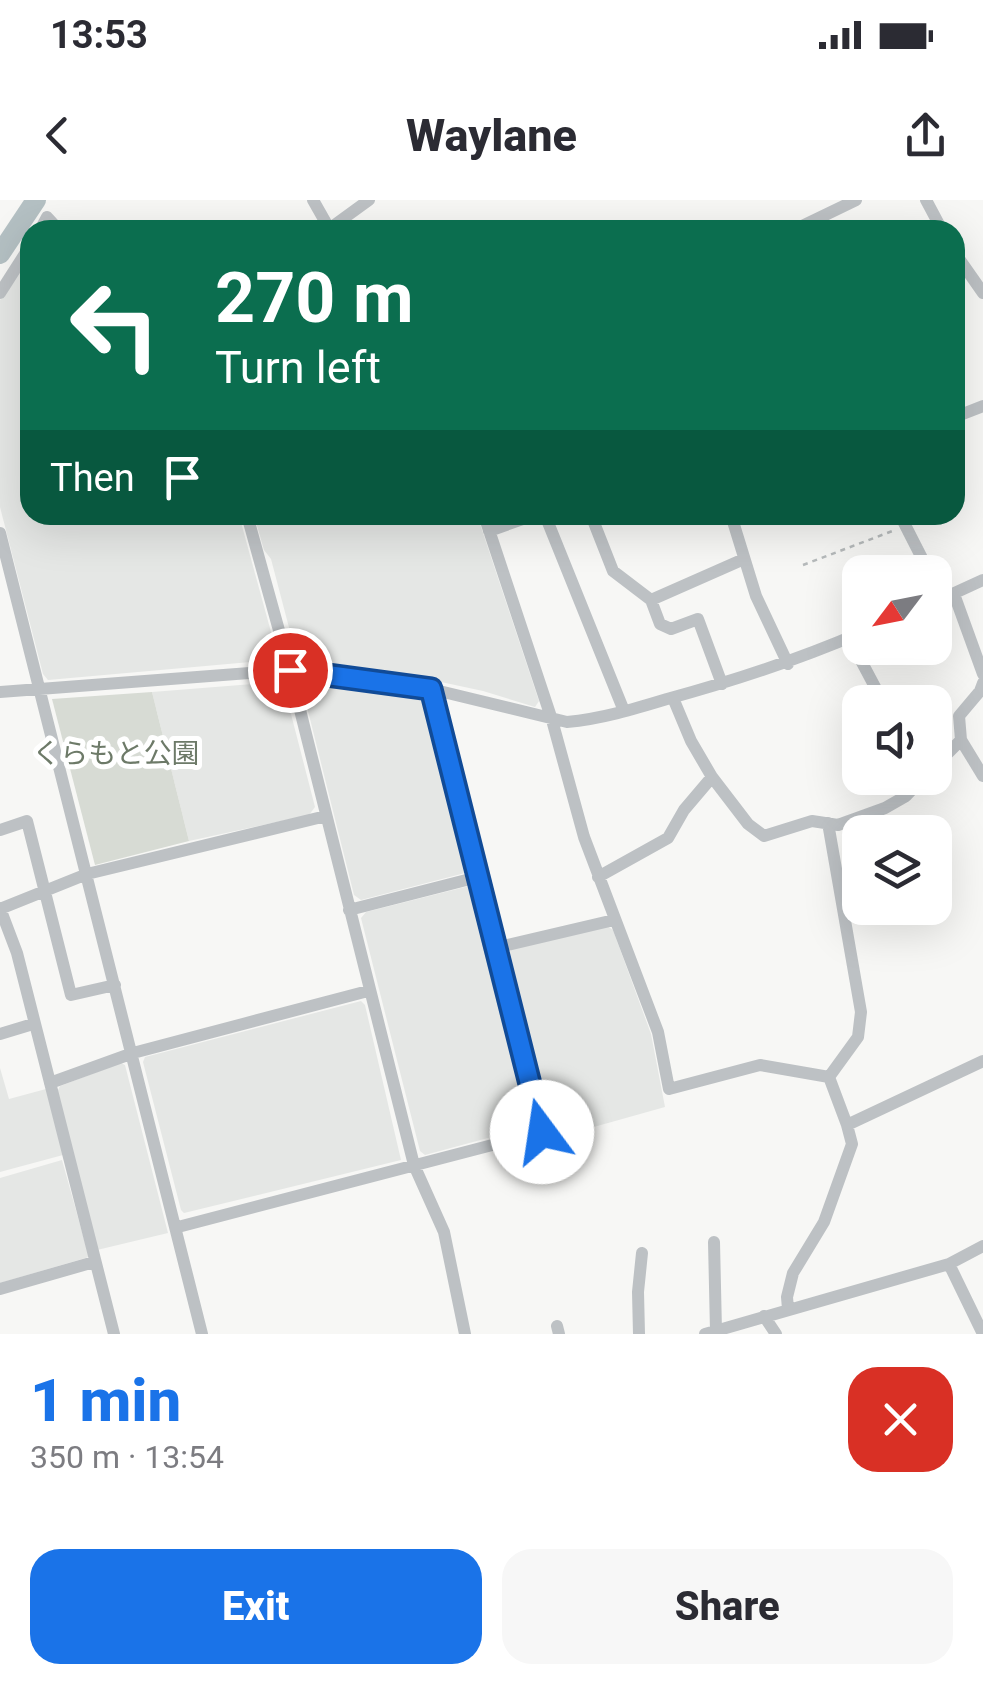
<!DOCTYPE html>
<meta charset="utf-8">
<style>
body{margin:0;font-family:Roboto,"Noto Sans JP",sans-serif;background:#f7f7f7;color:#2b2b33;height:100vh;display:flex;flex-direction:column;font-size:38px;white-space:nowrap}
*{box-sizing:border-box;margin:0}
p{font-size:32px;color:#7c7c81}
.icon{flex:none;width:55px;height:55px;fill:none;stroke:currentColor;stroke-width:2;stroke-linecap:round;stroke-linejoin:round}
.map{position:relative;height:1134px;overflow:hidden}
.sheet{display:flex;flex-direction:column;background:#fff;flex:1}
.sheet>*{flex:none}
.hud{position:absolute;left:20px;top:20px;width:945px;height:305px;border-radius:30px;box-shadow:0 10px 40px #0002;background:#0b6e4f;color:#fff;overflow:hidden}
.needle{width:65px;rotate:238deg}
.buttons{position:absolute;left:842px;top:355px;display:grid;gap:20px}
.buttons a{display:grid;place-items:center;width:110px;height:110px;border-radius:20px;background:#fff;box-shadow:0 10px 40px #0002;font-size:50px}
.pin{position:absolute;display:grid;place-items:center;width:85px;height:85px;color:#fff;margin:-42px;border:5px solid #fff;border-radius:50%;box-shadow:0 2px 10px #0007}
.me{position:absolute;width:110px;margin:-55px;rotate:346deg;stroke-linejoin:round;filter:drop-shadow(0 0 8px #0008)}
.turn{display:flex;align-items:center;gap:35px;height:210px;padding:0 30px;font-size:45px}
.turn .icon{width:130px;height:130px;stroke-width:2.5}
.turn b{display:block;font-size:70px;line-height:85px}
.then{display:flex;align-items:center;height:95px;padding:0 30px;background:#0003;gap:20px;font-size:38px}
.round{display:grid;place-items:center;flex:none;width:105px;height:105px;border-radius:30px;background:#f7f7f7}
.summary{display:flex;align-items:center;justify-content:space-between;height:170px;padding:0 30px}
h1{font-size:60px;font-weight:800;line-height:75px;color:#1a73e8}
.action{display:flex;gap:20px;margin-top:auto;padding:20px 30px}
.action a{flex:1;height:115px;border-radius:30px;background:#1a73e8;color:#fff;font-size:40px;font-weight:800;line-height:115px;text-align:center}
.action a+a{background:#f7f7f7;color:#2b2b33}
.status{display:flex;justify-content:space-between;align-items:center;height:70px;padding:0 50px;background:#fff;direction:ltr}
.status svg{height:28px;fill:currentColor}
header{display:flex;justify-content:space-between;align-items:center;height:130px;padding:0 30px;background:#fff;font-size:45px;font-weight:800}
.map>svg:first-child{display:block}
.built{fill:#e5e7e5}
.green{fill:#d7dbd4}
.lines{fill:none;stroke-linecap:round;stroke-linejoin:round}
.river{stroke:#b4c0c3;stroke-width:20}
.path{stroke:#b7bbbc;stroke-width:2.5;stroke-dasharray:5 5;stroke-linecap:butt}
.minor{stroke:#bdc1c4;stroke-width:12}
.route-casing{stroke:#114b97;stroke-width:25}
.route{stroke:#1a73e8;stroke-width:18}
.labels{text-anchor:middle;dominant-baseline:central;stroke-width:10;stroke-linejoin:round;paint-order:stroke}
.park-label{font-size:28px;fill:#6d7a68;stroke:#fff}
</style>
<div class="status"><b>13:53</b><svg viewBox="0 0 49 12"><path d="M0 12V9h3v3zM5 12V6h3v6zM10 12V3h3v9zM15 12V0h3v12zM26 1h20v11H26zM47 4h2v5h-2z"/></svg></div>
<header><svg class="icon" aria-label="back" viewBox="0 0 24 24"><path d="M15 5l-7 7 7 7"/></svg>Waylane<svg class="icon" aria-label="share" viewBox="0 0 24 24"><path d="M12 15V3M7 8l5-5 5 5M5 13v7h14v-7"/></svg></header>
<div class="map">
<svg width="983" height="1134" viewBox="0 0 983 1134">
<rect width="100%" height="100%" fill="#f7f7f5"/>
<path class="built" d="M30 54V315H239L277 454 274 460 48 480 43 474 0 307V100Z
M254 315H477L539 501 535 507 483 491 399 473 297 458 271 359 264 350Z
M277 482 284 487 315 607 309 615 189 641 152 492Z
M307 483 425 499 468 667 465 673 361 700 354 695 302 487Z
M469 686 475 690 532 923 528 927 425 955 420 951 361 718 366 712Z
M606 725 613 730 651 834 665 907 551 939 506 756 512 749Z
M361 801 365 805 401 960 184 1013 181 1010 143 862 145 857Z
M121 863 125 865 168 1033 97 1050 57 892 60 886Z
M0 868 9 899 46 889 63 955 0 972Z
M62 960 89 1057 0 1083V978Z"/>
<path class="green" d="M152 492 189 641 95 665 52 499Z"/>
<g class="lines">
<path class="river" d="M0 54 36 0"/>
<path class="path" d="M803 365 895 330"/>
<path class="minor" d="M313 0 330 30
M926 0 942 30
M329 29 369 0
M40 30 47 17 59 30
M794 30 856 0
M955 53 983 93
M0 93 30 46
M955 217 983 206
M247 315 290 470 414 965 444 1032 465 1134
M484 315 552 520 584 637 658 832 669 889 760 865 829 877
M545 315 624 511
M591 315 613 371 651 400 744 359
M731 315 756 396 788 464
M900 315 929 372
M489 331 534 315
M0 333 202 1134
M954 394 983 474
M651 400 660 424 671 429 698 419 722 484
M935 402 983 380
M849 438 883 502
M0 492 290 470 431 489 567 522C601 519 634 509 667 499 733 481 797 460 860 433
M673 498 691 541 712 577
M961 540 959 516 980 491 983 483
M935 566 961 540 983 576
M828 623 861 812 858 837 829 877
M0 630 27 621 71 795 115 785
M598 677 668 638 684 610 712 577 748 624 764 636 812 621 838 625 885 608 906 596 923 578
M0 708 17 753 114 1134
M0 709 87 674 326 616
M349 710 478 677
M495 748 614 720
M0 834 33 824
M829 877 847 925 983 861
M50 883 133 853 368 791
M178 1027 542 932 431 489
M714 1042 716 1131
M949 1064 983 1134
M0 1089 94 1062
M788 1109 787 1097 793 1073 824 1022 852 944 847 925
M764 1116 776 1134
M557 1126 559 1134
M639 1134 638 1092 642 1053
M705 1134 949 1064 983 1046"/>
</g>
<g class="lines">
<g class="route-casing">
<path id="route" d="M290 470 431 489 542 932"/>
</g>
<use href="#route" class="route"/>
</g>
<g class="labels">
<g class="park-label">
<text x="116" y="553">くらもと公園</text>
</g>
</g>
</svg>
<div class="buttons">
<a><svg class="needle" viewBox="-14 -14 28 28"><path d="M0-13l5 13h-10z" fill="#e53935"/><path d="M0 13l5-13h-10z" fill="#7c7c81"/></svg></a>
<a><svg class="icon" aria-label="sound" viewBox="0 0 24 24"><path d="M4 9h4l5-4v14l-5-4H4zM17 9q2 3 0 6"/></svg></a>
<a><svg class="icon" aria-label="layers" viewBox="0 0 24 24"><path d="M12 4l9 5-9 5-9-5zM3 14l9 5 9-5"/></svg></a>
</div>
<div class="pin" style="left:290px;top:470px;background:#d93025"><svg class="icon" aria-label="arrive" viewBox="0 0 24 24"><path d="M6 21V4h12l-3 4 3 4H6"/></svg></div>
<svg class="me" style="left:542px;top:932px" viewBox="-20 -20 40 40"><circle r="19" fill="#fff"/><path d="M0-13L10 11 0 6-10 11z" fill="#1a73e8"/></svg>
<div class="hud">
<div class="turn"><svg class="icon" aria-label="left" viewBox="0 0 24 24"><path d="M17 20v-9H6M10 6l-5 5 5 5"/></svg><div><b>270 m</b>Turn left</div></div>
<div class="then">Then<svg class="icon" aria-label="arrive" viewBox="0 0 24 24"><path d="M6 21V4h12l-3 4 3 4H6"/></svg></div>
</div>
</div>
<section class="sheet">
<div class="summary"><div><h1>1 min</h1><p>350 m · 13:54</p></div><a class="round" style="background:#d93025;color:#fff"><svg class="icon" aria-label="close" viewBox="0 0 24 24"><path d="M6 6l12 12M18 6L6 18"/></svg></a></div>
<div class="action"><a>Exit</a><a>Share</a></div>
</section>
